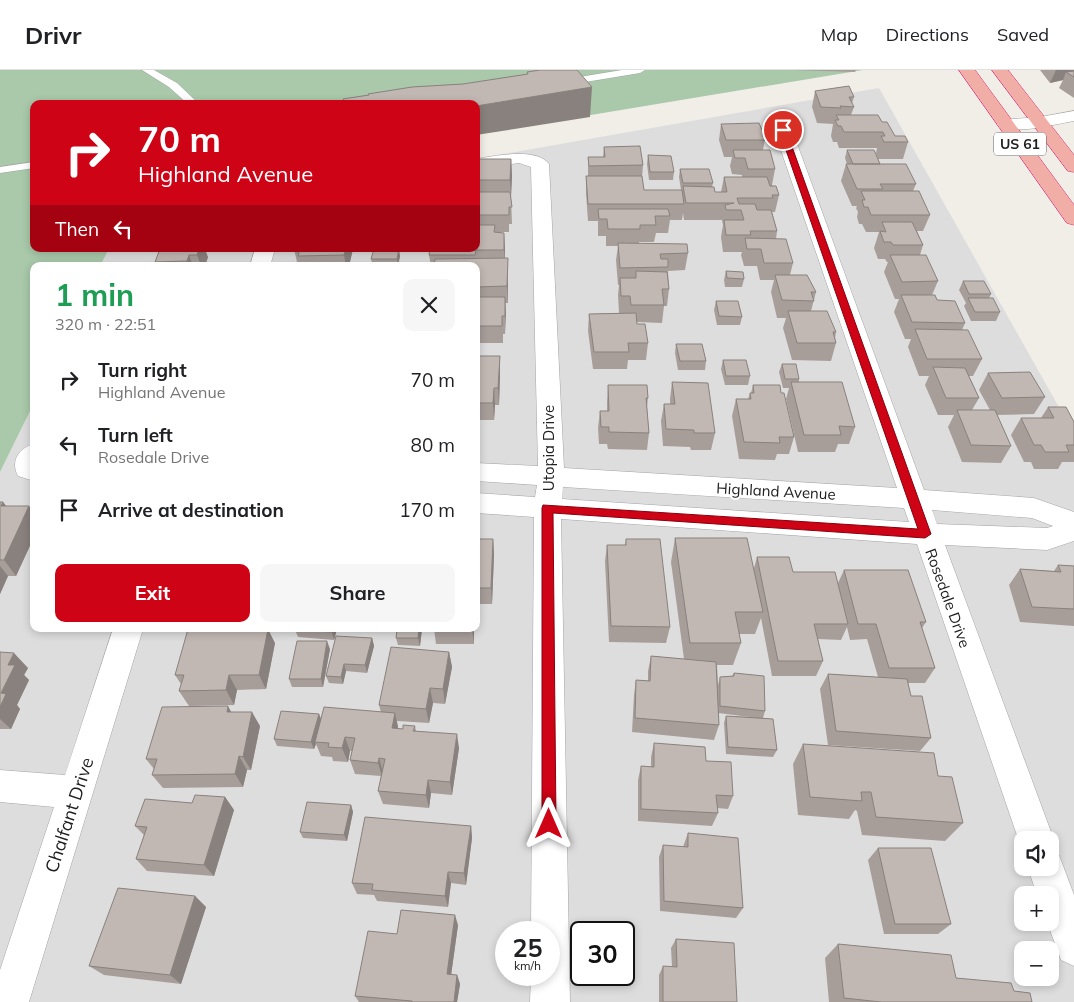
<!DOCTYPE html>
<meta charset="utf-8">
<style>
body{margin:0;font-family:Mulish,sans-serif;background:#f6f6f6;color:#202124;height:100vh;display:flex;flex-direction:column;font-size:19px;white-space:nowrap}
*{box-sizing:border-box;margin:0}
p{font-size:16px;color:#757577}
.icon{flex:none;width:28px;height:28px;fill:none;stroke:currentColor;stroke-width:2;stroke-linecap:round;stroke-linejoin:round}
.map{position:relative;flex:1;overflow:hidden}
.side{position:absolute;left:30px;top:192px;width:450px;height:370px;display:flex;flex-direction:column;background:#fff;border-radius:10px;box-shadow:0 2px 8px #0003}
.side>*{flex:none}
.guide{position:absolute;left:30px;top:30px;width:450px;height:152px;border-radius:10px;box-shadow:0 2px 8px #0003;background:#ce0316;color:#fff;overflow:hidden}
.tools{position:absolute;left:1014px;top:761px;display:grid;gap:10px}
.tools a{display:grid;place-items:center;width:45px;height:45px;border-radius:10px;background:#fff;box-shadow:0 2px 8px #0003;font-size:25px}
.speed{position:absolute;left:495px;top:851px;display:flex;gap:10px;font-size:25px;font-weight:700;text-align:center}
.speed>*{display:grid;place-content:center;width:65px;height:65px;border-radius:50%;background:#fff;box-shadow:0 2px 8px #0003;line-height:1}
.speed small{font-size:12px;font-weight:400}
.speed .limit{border:2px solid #111;border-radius:8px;background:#fff;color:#111}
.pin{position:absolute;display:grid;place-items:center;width:42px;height:42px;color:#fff;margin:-21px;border:2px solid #fff;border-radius:50%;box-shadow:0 1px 5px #0007}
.me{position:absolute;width:55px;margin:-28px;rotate:0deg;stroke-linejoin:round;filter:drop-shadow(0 0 4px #0008)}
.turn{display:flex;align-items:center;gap:18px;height:105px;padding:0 25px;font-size:22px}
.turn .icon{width:65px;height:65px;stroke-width:2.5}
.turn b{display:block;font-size:35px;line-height:42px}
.then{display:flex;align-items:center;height:48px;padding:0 25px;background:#0003;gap:10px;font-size:19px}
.round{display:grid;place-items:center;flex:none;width:52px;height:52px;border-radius:10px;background:#f6f6f6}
.overview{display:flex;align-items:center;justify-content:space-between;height:85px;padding:0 25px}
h1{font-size:30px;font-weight:700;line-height:38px;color:#1e9e55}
.action{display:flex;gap:10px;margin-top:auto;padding:10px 25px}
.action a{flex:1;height:58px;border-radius:10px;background:#ce0316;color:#fff;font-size:20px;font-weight:700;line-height:58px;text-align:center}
.action a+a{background:#f6f6f6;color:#202124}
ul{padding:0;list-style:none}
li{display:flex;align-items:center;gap:15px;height:65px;padding:0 25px}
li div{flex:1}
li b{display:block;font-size:19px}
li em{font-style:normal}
header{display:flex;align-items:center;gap:30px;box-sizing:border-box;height:70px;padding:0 25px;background:#fff;border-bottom:1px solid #e0e0e0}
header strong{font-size:24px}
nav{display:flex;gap:28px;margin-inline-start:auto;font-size:18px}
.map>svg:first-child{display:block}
.residential{fill:#deddde;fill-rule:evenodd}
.cemetery{fill:#a9c9aa}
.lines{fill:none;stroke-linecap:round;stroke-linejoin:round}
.service-casing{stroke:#a4a4a4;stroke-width:1}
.minor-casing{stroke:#a4a4a4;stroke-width:1}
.trunk-casing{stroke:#d92a77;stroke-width:1}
.service{fill:#fff;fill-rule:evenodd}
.minor{fill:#fff;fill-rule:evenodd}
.trunk{fill:#f0aea6;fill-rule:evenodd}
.wall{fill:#a79e9a}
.shaded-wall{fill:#88817d}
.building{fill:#c2b8b3;stroke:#88817d}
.route{fill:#ce0316;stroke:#86020e}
.labels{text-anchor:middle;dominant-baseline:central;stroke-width:4;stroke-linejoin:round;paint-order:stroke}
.shield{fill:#fff;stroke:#636363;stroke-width:1}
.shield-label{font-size:14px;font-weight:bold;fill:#202020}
.street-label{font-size:15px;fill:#202020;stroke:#fff}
.near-street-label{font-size:18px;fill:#202020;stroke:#fff}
</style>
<header>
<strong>Drivr</strong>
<nav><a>Map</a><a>Directions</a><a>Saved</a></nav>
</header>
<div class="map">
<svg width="1074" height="932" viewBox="0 0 1074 932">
<rect width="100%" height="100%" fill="#f1ede7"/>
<path class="residential" d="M879 18 1074 364V932H0V402L34 333V559H476V196H100L109 179H476V89ZM1022 770H1050V798H1022ZM1022 825H1050V852H1022ZM506 862H549V905H506ZM581 862H624V905H581ZM1022 880H1050V908H1022Z"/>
<path class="cemetery" d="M0 0H863L476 64V34H34V179H109L100 196H34V333L0 402Z"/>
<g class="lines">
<g class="service-casing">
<path id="service" d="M142 0H154L177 13 199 34H188L169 17Z
M622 0H645L640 3 561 16 556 13 561 10Z
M34 92V98L0 103V97Z"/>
</g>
<g class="minor-casing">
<path id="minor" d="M1074 41V51C1051 55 1023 63 1000 58L997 54 1000 50 1040 47Z
M783 55 789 56 792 60 924 420 1034 428 1074 442V471L1047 480 945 475 1054 770 1050 779V770H1022V780L917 474 561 449 570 932H530L531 905H549V862H531L534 447 476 443V423L535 427 537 415 476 411V393L538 396 531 97 519 93 476 99V89C494 86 537 77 549 94L564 398 897 418 774 60 777 56ZM563 417 904 438 909 452 562 429ZM932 440 1032 448 1053 456 1047 458 937 454Z
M255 179H275L270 196H250Z
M34 374V411L18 406C10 391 19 378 34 374Z
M113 559H143L29 932H0V900L54 737 0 732V700L65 705Z
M1050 782 1059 785 1074 825V896L1061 890 1047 852H1050V825H1037L1028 798H1050Z"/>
</g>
<g class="trunk-casing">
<path id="trunk" d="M959 0H975L1074 135V155L1067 153Z
M992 0H1008L1074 85V102L1068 101Z"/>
</g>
<use href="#service" class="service"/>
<use href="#minor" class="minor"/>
<use href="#trunk" class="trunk"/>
</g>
<path class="wall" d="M792 0H856L855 2Z
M1040 0H1074V28L1059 18 1063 10 1050 13Z
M815 21 854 27 852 33 854 37 851 45 882 52 895 66 908 72 903 89H878L876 83 877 78H839L837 72H833L831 66 833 54 817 53 812 37Z
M721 54 762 60 766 64 763 80 775 99 772 115 779 125 775 142H772L777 161 776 169 793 193 790 205 816 222 811 241 836 262 835 268 836 273 831 291 792 290 783 258 786 248H777L771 222 774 210H760L757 196H744L741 185 742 182H723L721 167 723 155 722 150H684L683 143 682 150H670L668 163H656L654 172H639V174L688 183 685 200 668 201 669 219 667 236H664L662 253 637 252V254L648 273 646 290H628L627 299H593L588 261 589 244 619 243 618 225 619 215H618L616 190 618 176H606V166H598V151H588L586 123V106H588V87H603L604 77 643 95 642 108 644 120H681L679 107 680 99 713 113 712 117 715 122H721L724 107H742V105L732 104 730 96 732 87H724L719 70Z
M847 80 880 94 916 114 913 121 930 145 923 161H917L923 175 920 185 938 211 932 225 937 230 965 253 962 260 982 289 973 306H969L979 328 972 340H990L979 320 988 303 1045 327 1034 344 997 345 1011 376 1001 393 962 392 948 357 954 345H938L925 315 929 306H919L908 277 911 269H905L894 242 899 229H895L884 202 888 192H887L885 189H878L874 178 879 162H866L862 154H859L857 147 858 142 856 138 857 136H852L841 111 846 94H847L845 88Z
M648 85 674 102 673 110H649L647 94Z
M476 89H511L512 106 511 126 512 154H509V162H495L504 163 505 188 508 205V233H505V264H503V273H476V196H431L429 185 476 179Z
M127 179H143L142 181H128Z
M160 179 208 187 205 196H157L155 192Z
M294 179H353L349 196H301L300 192H297Z
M400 186 398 196H373L371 189Z
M726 201 744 209 742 217H725L724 210Z
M963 211 991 224 989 228 1000 242 996 251H971L964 236 966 233 959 220Z
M716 231 742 247 740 255H717L714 240Z
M676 274 706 291 705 300H678L675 283Z
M476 286H500V304L499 335H495L494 350H476Z
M723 290 750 306 748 315H725L721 299Z
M782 294 799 309V312L855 357 849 374H838L835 382H798L786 329 789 318H783L779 302Z
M672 312 715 363 711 380H691L690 377 663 376 661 351 664 334H670V329Z
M608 315 648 328 647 337 649 363 647 380 608 379 607 374H599L598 358 600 341H607V332Z
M753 315 781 323 794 367 789 384H777L775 390 739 389 732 346 736 329H748L750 323H751Z
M1048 337 1074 352V392H1062L1058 399H1034L1031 392H1024L1011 365 1021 348H1041Z
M0 432H3L6 436H29L34 443V467L16 506H8L0 524Z
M675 468 754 498 757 487 793 502 838 513 844 500 926 552 922 558 935 598 925 613H908L911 626 931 668 920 681 828 675 820 619 828 604 878 607 867 569 850 570 847 557 841 570 818 569 823 591 816 606H772L761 548 755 564H739L741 573 733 595H717L718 615 720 607 732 606 734 603 765 641 763 648 777 680 773 687 726 684 724 653 726 646 750 647 718 643 719 655 714 670 632 662 634 625 636 610 648 611V601L651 586 684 589 671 492Z
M476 469H493L494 485 492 534H476Z
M626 469 670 557 666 573 609 572 605 491 607 475H625Z
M1058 495 1074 496V556L1020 552 1009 515 1020 499 1054 501Z
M337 559 334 570 298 567 295 560Z
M397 559H422L420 576 398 575 396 568Z
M434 559H474V574H436Z
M372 568 374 576 367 603 346 601 343 614 329 613 326 606Z
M275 573 266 619 237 620 234 635 189 636 179 621 181 614 175 605Z
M330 579 323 617H292L289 609Z
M0 582 28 598 24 605 29 610 17 635 20 639 11 659H0Z
M449 582 452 597 445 634 433 633 429 653 397 651 398 659H403L415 656 416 661 459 678 452 725 431 723 429 738 383 734 378 721 381 706 355 704 350 690 352 681H350L348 692 333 691 332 687 321 686 316 674 314 679 277 676 274 669 321 650 381 642 379 635Z
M231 642 260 656 251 700H247L243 717 163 718 152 705 154 699 146 689Z
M654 673 706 691 733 726 728 739 717 738 718 743 712 756 638 751V710L641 696 651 697V687Z
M803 674 938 706 963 753 945 771 862 765 857 741 855 740 849 749 798 745 793 694Z
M225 727 234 740 214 806 147 801 136 789 144 765 135 756 192 733Z
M351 735 353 742 347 771 303 768 300 762Z
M471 756 472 768 466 815 451 813 448 837 377 831 374 825 357 824 352 813Z
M688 763 743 838 736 848 660 841 659 787 663 775 683 777Z
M878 778 951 854 938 864H884L868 790Z
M195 826 206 837 181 914 104 905 89 896Z
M458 855 451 905H457L460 914 457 932H359L355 926 397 864Z
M676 869 737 932H659V905L663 896 672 897 671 878Z
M838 874 956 908 1014 921 1032 932H829L825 888Z"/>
<path class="shaded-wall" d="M1056 0H1074V7L1066 2 1063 10 1050 13Z
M592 17 590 47 476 65V36Z
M511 89 512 106 511 127 510 110Z
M504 163 505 180 504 197Z
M199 179H205L208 187 205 196H201L197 185Z
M346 179H353L349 196H346L344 185Z
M399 179 400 186 398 196 397 189Z
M189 185 193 196H188L187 191Z
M508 188V233L507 216Z
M505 227 506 244 505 264Z
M500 286V304L499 335 498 318Z
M494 318 495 335 494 350 493 333Z
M3 432 15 448 1 436Z
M29 436 34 443V467L16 506 4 490Z
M493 469 494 485 492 534 491 518Z
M0 496 8 506 0 524Z
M268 559 275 573 266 619 259 605Z
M332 559H337L334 570 332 562Z
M419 559H422L420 576 418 568Z
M472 559H474V574Z
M372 568 374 576 367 603 365 595Z
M327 571 330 579 323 617 321 609Z
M449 582 452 597 445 634 443 619Z
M14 583 28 598 24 605 29 610 17 635 20 639 11 659 0 649V637L1 623 8 595Z
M344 594 346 601 343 614 341 607Z
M229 605 237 620 234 635 226 620Z
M430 618 433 633 429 653 426 639Z
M228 636 236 651 227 642Z
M252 642 260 656 251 700 243 687Z
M395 643 398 657 396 672 392 658Z
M319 644 322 651 315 672 316 674 314 679 311 672Z
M457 664 459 678 452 725 450 712Z
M345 667 350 681 348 692 342 678Z
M239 686 247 700 243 717 235 704Z
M379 688 383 702 382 706 378 693Z
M428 710 431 723 429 738 426 725Z
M225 727 234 740 214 806 204 795Z
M351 735 353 742 347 771 344 765Z
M471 756 472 768 466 815 464 803Z
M448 802 451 813 448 837 445 826Z
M195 826 206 837 181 914 170 905Z
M455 845 458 855 450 913 447 904Z
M457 905 460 914 457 932H454Z"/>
<path class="building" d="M540 0H577L592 17 476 36V34H328L344 30 343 29 369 25 368 24 412 17 463 14 528 4 527 2Z
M1074 1V7L1066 2Z
M849 16 854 27H849L854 37 840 36 841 38 821 37 815 21Z
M836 45H878L882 52H887L895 66H905L908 72H884L881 66H885L883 62H844L841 56H838L835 50H839Z
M759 53 762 60H765L766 64H762L765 70H726L721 54Z
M640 76 643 95 589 96 588 87H605L604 77Z
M733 80H770L775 99H748L745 88H735Z
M847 80H874L880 94H853Z
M648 85 671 86 674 102H650Z
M476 89H511L510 110H476Z
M846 94H906L916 114H880L883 119H857Z
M680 99H709L713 113H683Z
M586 106H642L644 120H682L684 134H588Z
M724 107H767L770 116H776L779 125H772L773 128H737L739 134H755L757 140H771L777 161H750L751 165H726L724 150H744L741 140H726L725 135 734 133H686L683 116 714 117 715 122H727Z
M861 121H919L930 145H871L868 137H864L862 130H865Z
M477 122H510L512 137H509V145H476Z
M598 139H668L670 146H655L656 155H640V159H608L607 149H599Z
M882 152H912L923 175H893L891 172H884L880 161 886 162Z
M476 155H495L494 162 504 163V180H476L475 185H429L430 179H476Z
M745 168 786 169 793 193H764L761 179H747Z
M618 173 687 174 688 183 660 184 661 189H668V197L620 198Z
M160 179H199L197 185H189L187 191 155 192Z
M300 179H346L344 185 298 186Z
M374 179H399L397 189H371Z
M890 185H926L938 211 902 212Z
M508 188 507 216 476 217V196H434L435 189Z
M308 194H328L327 196H308Z
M636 201 667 202 669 219H662L664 235H631L630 226H621L620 208H636Z
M726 201 743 202 744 209 727 208Z
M775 205H807L816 222H811L814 231 782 230Z
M963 211H984L991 224H969Z
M901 225H935L937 230 955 231 965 253 912 252Z
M476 227H505V246H502V256H476Z
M968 228H993L1000 242H975Z
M716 231H738L742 247 719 246Z
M788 241H827L836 262H833L836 273H797Z
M636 243 637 254H645L648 273H628L629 282H594L589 244Z
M915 259 968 260 982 289H927Z
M676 274H702L706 291H680Z
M476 286H500L498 318H494L493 333H476Z
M723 290H746L750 306H726Z
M782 294H796L799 309H785Z
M933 297 965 298 979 328H946Z
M1030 302 1045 327 1002 328 988 303Z
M672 312 708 313 715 363H694V360L666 359 664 334H675Z
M791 312H842L855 357 839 356 841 365H804Z
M608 315H647L648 328H646L649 363 609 362V357H601L600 341H609Z
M753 315H780L781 323H784L794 367H779L780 373 744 372 736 329H751L750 323H754Z
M1048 337H1066L1074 352V375H1066L1069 382H1045L1041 375H1034L1021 348H1054Z
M957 340H995L1011 376 971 375Z
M0 432H3L1 436H29L4 490H0Z
M675 468H747L763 542H735L741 573H690Z
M476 469H493L491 518H476Z
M626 469H660L670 557 611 556 607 475H626Z
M757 487H789L793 502H835L848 554H814L823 591H778Z
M1058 495 1074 496V539L1032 537 1020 499 1061 502Z
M844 500H908L926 552H920L935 598H889L876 554H858Z
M188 559H268L259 605H229L226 620 179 621 184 605H175Z
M296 559H332V562L295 560Z
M397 559H419L418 568H396Z
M336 566 372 568 365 595 344 594 341 607 326 606Z
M297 571H327L321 609H289Z
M391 577 449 582 443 619 430 618 426 639 379 635Z
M0 582 14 583 8 595H15L1 623 6 624 0 637Z
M651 586 716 592 719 655 635 648 636 610 650 611Z
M734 603 764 606 765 641 720 636V607L734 606Z
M828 604 907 609 911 626H922L931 668 836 661Z
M228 636 227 642H252L243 687 239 686 235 704 152 705 157 689H146L162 637Z
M324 637 395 643 392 658 403 659V655L415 656 413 661 457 664 450 712 428 710 426 725 378 721 385 689 379 688 378 693 350 690 355 668 345 667 342 678 328 677 329 673 315 672Z
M281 641 319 644 311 672 274 669Z
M726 646 773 649 777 680 728 677Z
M654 673 705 677 706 691 731 692 733 726 716 725 718 743 641 739V696L654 697Z
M803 674 934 683 938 706 952 707 963 753 876 747 871 722H861L862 731 810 727Z
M195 725 225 727 204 795 136 789 147 757 135 756 145 729 192 733Z
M307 732 351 735 344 765 300 762Z
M365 747 471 756 464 803 448 802 445 826 372 820 373 814 352 813Z
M688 763 738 768 743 838 664 831 663 775 688 777Z
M878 778H931L951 854H895Z
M118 818 195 826 170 905 89 896Z
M401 840 455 845 447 904 457 905 454 932H412V931L355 926 368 861 397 864Z
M676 869 734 873 737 932H663V896L677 897Z
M838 874 951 885 956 908 1011 913 1014 921 1030 923 1032 932H881L844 928Z"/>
<path class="route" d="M783 58 786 60 931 464 925 468 553 443 556 754 554 759 549 761 544 759 542 754V438L543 435 918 459 779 60Z"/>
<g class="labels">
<rect class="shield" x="994" y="62.5" width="52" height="23" rx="4"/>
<g class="shield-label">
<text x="1020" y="74">US 61</text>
</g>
<g class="street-label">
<text transform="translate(548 378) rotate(-90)">Utopia Drive</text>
<text transform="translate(776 421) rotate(3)">Highland Avenue</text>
<text transform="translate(948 528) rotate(70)">Rosedale Drive</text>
</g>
<g class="near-street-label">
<text transform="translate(69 745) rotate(-72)">Chalfant Drive</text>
</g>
</g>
</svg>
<div class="tools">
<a><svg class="icon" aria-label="sound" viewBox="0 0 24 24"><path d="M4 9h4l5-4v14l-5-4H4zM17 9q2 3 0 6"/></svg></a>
<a>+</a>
<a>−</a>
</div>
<div class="speed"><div>25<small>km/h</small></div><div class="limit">30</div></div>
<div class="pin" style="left:783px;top:60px;background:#d93025"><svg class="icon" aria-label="arrive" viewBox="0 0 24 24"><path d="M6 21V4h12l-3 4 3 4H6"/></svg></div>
<svg class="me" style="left:549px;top:754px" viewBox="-20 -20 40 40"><path d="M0-17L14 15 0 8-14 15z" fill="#ce0316" stroke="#fff" stroke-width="4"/></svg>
<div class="guide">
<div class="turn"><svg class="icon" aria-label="right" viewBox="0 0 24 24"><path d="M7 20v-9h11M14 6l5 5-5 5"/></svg><div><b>70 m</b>Highland Avenue</div></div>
<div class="then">Then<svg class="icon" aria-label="left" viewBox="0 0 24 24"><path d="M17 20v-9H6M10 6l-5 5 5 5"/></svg></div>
</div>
<section class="side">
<div class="overview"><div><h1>1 min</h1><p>320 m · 22:51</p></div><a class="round"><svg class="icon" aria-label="close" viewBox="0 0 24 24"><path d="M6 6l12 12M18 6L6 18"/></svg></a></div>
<ul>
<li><svg class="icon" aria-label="right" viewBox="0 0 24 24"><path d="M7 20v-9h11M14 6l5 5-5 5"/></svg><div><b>Turn right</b><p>Highland Avenue</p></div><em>70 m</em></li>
<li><svg class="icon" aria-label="left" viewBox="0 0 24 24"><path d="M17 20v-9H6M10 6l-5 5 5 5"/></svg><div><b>Turn left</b><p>Rosedale Drive</p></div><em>80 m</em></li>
<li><svg class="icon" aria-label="arrive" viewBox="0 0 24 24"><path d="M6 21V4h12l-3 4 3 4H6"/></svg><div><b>Arrive at destination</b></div><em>170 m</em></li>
</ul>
<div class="action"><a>Exit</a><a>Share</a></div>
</section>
</div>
